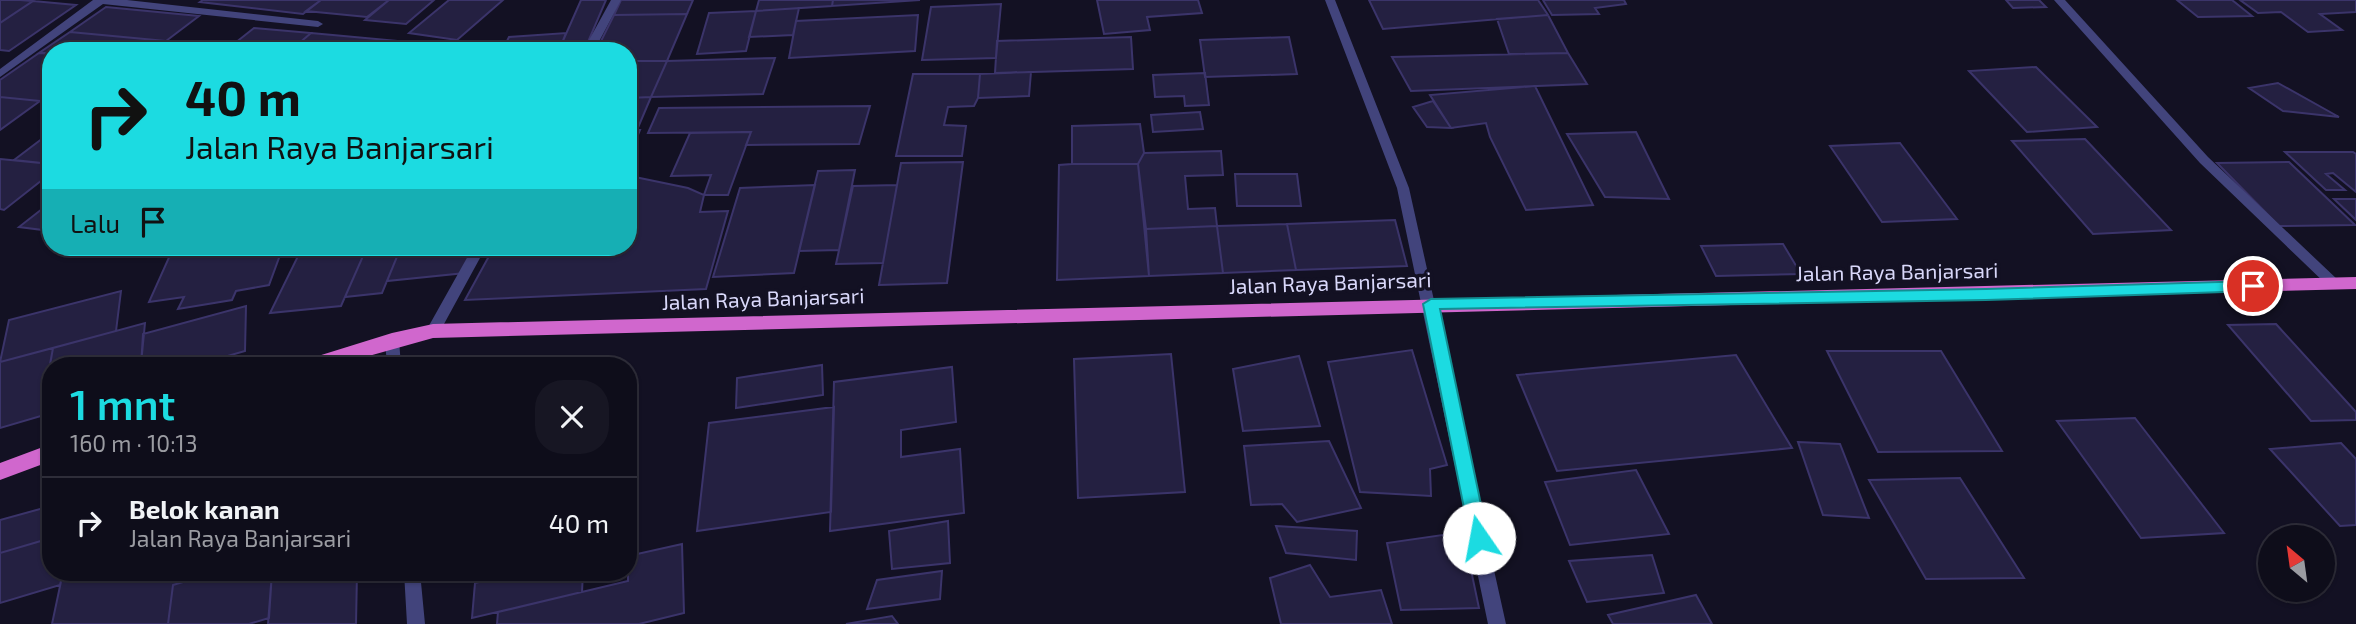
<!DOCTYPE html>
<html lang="id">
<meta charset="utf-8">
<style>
body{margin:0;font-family:"Exo 2",sans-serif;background:#171623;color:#f1f3f6;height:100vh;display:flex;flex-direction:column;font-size:26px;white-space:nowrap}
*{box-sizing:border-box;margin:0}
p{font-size:23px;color:#9b9ca2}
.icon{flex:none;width:38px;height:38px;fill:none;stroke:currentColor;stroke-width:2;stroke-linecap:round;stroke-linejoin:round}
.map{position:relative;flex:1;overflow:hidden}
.details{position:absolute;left:42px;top:357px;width:595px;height:224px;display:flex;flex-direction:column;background:#0e0d1a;border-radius:28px;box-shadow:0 2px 5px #0004,0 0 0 2px #2e2d39}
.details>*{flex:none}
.hud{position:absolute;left:42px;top:42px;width:595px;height:214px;border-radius:28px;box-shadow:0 2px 5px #0004,0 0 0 2px #2e2d39;background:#1cdbe1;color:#111;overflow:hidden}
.needle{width:46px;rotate:331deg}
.controls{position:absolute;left:2258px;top:525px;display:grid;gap:14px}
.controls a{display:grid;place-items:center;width:77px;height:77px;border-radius:50%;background:#0e0d1a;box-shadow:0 2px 5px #0004,0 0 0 2px #2e2d39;font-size:35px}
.pin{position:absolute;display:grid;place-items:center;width:60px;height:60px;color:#fff;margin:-30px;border:4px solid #fff;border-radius:50%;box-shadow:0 2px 7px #0007}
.me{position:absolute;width:77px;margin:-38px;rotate:348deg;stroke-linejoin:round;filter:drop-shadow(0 0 5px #0008)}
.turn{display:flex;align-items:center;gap:24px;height:147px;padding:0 28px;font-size:32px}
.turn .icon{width:91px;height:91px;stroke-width:2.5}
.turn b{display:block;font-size:49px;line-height:60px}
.then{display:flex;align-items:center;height:66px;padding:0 28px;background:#0003;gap:14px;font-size:26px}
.round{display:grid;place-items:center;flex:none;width:74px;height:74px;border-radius:28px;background:#171623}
.head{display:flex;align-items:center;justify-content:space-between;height:119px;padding:0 28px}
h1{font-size:42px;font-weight:600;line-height:52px;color:#1cdbe1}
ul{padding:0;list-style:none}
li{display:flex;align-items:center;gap:21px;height:91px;padding:0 28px;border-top:2px solid #2e2d39}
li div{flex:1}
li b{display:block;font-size:26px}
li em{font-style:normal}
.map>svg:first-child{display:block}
.building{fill:#242041;stroke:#3b346a;stroke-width:2}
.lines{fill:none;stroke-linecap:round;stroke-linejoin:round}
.minor{fill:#42447c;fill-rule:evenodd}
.trunk{fill:#d067cd;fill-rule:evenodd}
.route{fill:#1cdbe1;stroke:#128e92;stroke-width:2}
.labels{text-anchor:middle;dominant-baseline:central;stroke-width:7;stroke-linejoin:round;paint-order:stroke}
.street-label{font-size:21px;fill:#d9d8fa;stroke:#131123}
</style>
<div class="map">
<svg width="2356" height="624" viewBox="0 0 2356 624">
<rect width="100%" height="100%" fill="#131123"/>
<path class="building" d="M0 0H20L33 1 0 23Z
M203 0H321L303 14 200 2Z
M321 0H389L367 17 306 11Z
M389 0H434L406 24 365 20Z
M449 0H503L457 40 409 33Z
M581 0H606L588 42 562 43Z
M621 0H693L687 14 614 15Z
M759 0H833L832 6 756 11Z
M833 0H920L832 6Z
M1097 0H1198L1202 13 1147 17 1150 30 1104 34Z
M1369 0H1538L1548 15 1383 29Z
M1543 0H1624L1626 4 1595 8 1599 14 1552 15Z
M2006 0H2039L2046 7 2013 8Z
M2177 0H2232L2252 16 2198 17Z
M2240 0H2356V12L2320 14 2342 30 2308 32 2281 12 2258 13Z
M33 1 76 5 9 51 0 50V23Z
M1001 4 996 58 922 60 931 7Z
M106 7 199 16 166 41 70 32Z
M799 8 793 35 749 37 756 11Z
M756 11 746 51 697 54 709 13Z
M687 14 667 61H628V51H596L614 15Z
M918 15 915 51 789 58 796 21Z
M1548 15 1568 53 1509 54 1497 19Z
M254 28 311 33 290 51H225Z
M70 32 166 41 153 51 39 53Z
M311 33 409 42 399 51H290Z
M566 33 562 43 588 42 585 51H502L509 37Z
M1131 37 1133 69 995 73 997 41Z
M1289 37 1297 74 1205 77 1200 40Z
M39 53 51 54V93L40 101 0 97V80Z
M1568 53 1587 84 1411 91 1392 57Z
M775 58 763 94 651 97 667 61Z
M628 61H667L651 97 628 98Z
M2036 67 2097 127 2027 132 1969 71Z
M1031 72 1029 96 978 98 980 74Z
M1205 73 1209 105 1185 106 1184 96 1155 97 1153 75Z
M913 74H980L978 98 974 106 948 107 944 125 966 126 962 156H896Z
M2278 83 2339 117 2283 111 2249 88Z
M1535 86 1593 205 1526 210 1490 137 1486 123 1451 128 1430 95Z
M0 97 40 101 0 130Z
M651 97 637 130H628V98Z
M1433 101 1451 128 1427 127 1413 107Z
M870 106 859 144 746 145 751 132 648 133 659 108Z
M1200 112 1203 129 1153 132 1151 115Z
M1140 124 1144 153 1138 164H1072V126Z
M628 130H640L628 159Z
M51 132V164L14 160Z
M751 132 728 195H704L711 175 671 176 690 133Z
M1636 132 1669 199 1605 197 1567 134Z
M2085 139 2171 230 2093 234 2012 141Z
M1900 143 1957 219 1882 222 1830 146Z
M1221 151 1223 175 1185 176 1188 209 1215 208 1217 226 1146 229 1138 164 1144 153Z
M2285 152H2353L2356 154V192L2333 173 2326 174 2345 190H2326Z
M0 159 51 164V173L4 210 0 209Z
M963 162 947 283 879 285 901 163Z
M2289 162 2355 225 2279 226 2217 163Z
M1072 164H1138L1149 276 1057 280 1059 165Z
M855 170 839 250 799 251 818 171Z
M1235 174H1297L1301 206H1237Z
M635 177 688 188 704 195 700 212 728 211 706 289 465 300 494 247H628V178Z
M815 185 794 273 713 277 740 188Z
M897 185 883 263 836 264 853 186Z
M2334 199H2356V220Z
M51 202V231L19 227Z
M1395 220 1407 266 1296 270 1287 224Z
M1287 224 1296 270 1223 273 1217 226Z
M1217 226 1223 273 1149 276 1146 229Z
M1783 244 1801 274 1716 276 1701 246Z
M213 247H283L269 285 236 291 232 300 178 309 184 297 149 302 171 253Z
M367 247 341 306 270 313 302 248Z
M367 247H401L382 293 345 297Z
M401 247H474L465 273 387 281Z
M121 291 116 331 0 362 9 320Z
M246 306 245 351 193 366H141L143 334Z
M145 323 141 364 51 366V389L45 391 53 348Z
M2276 324 2356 412V420L2311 421 2228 325Z
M53 348 41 416 0 428V362Z
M1412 350 1447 465 1430 469 1431 496 1360 492 1328 362Z
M1827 351H1941L2002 451 1878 452Z
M1171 354 1185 492 1078 498 1074 359Z
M1736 355 1792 448 1557 471 1517 375Z
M1299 356 1320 426 1243 431 1233 369Z
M822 365 823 395 736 408 737 378Z
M952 367 956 422 901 430V457L960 449 964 513 830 531 834 382Z
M834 407 831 512 697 531 709 423Z
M2135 418 2224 533 2141 538 2057 421Z
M1329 441 1361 508 1297 522 1282 504 1251 505 1244 446Z
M1798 442 1840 444 1869 518 1823 515Z
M2341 443 2356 459V525L2340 526 2270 449Z
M1636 470 1669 534 1570 545 1545 482Z
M1960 478 2024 578 1926 579 1869 480Z
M51 506V538L0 553V520Z
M948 521 950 563 892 569 889 531Z
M1276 526 1357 531 1356 560 1286 553Z
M1463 532 1479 608 1401 610 1387 543Z
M51 538V572H63L60 585 0 603V553Z
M682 544 684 613 639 624H497L498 612 628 581V556Z
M1652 555 1664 593 1587 602 1569 561Z
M1310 565 1330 597 1381 590 1392 624H1281L1270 578Z
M942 571 940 599 867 609 877 580Z
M63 572H202V576L173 585 168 624H52Z
M216 572H272L269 618 249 624H168L173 585Z
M272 572H357L356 624H268Z
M520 572H583L582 592 472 618 475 583Z
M1696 595 1712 624H1613L1608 615Z
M892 616 898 624H846Z"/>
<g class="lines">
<path class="minor" d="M93 0H127L318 21 323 24 318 27 103 4 0 77V69Z
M611 0H621L594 51H583Z
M1325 0H1335L1409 188 1506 624H1488L1397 188Z
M2054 0H2065L2208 157 2338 280 2340 283 2338 286H2328L2200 163Z
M473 247H486L438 335H428L426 331Z
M392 335 399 340 401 366H387L385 340Z
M404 572H420L425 624H407Z"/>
<path class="trunk" d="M2356 277V289L433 338 333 366H299L302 361 392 333 433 324Z
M51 444V461L0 480V463Z"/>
</g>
<path class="route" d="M2253 281 2261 286 2253 291 1986 300 1440 309 1488 538 1486 544H1472L1470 538 1423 304 1431 299 1986 289Z"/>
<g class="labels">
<g class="street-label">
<text transform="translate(1897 271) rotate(-1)">Jalan Raya Banjarsari</text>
<text transform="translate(1330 282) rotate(-2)">Jalan Raya Banjarsari</text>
<text transform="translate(763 298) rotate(-2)">Jalan Raya Banjarsari</text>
</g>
</g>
</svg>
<div class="controls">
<a><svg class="needle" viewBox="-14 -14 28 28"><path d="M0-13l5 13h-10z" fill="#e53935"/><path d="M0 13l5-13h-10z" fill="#9b9ca2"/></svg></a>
</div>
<div class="pin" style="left:2253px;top:286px;background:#d93025"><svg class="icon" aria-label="arrive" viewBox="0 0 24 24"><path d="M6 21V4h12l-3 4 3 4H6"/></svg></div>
<svg class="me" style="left:1479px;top:538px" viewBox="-20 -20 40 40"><circle r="19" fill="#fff"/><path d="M0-13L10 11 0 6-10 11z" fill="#1cdbe1"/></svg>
<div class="hud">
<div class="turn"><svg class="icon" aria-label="right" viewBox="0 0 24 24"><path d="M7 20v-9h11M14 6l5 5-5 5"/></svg><div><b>40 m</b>Jalan Raya Banjarsari</div></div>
<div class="then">Lalu<svg class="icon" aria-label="arrive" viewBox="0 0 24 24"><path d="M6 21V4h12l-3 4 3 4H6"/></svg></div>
</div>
<section class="details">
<div class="head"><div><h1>1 mnt</h1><p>160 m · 10:13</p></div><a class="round"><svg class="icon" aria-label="close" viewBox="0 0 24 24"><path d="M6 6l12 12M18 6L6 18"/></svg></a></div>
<ul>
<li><svg class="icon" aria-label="right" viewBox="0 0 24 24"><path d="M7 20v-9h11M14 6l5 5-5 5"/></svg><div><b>Belok kanan</b><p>Jalan Raya Banjarsari</p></div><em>40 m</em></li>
</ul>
</section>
</div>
